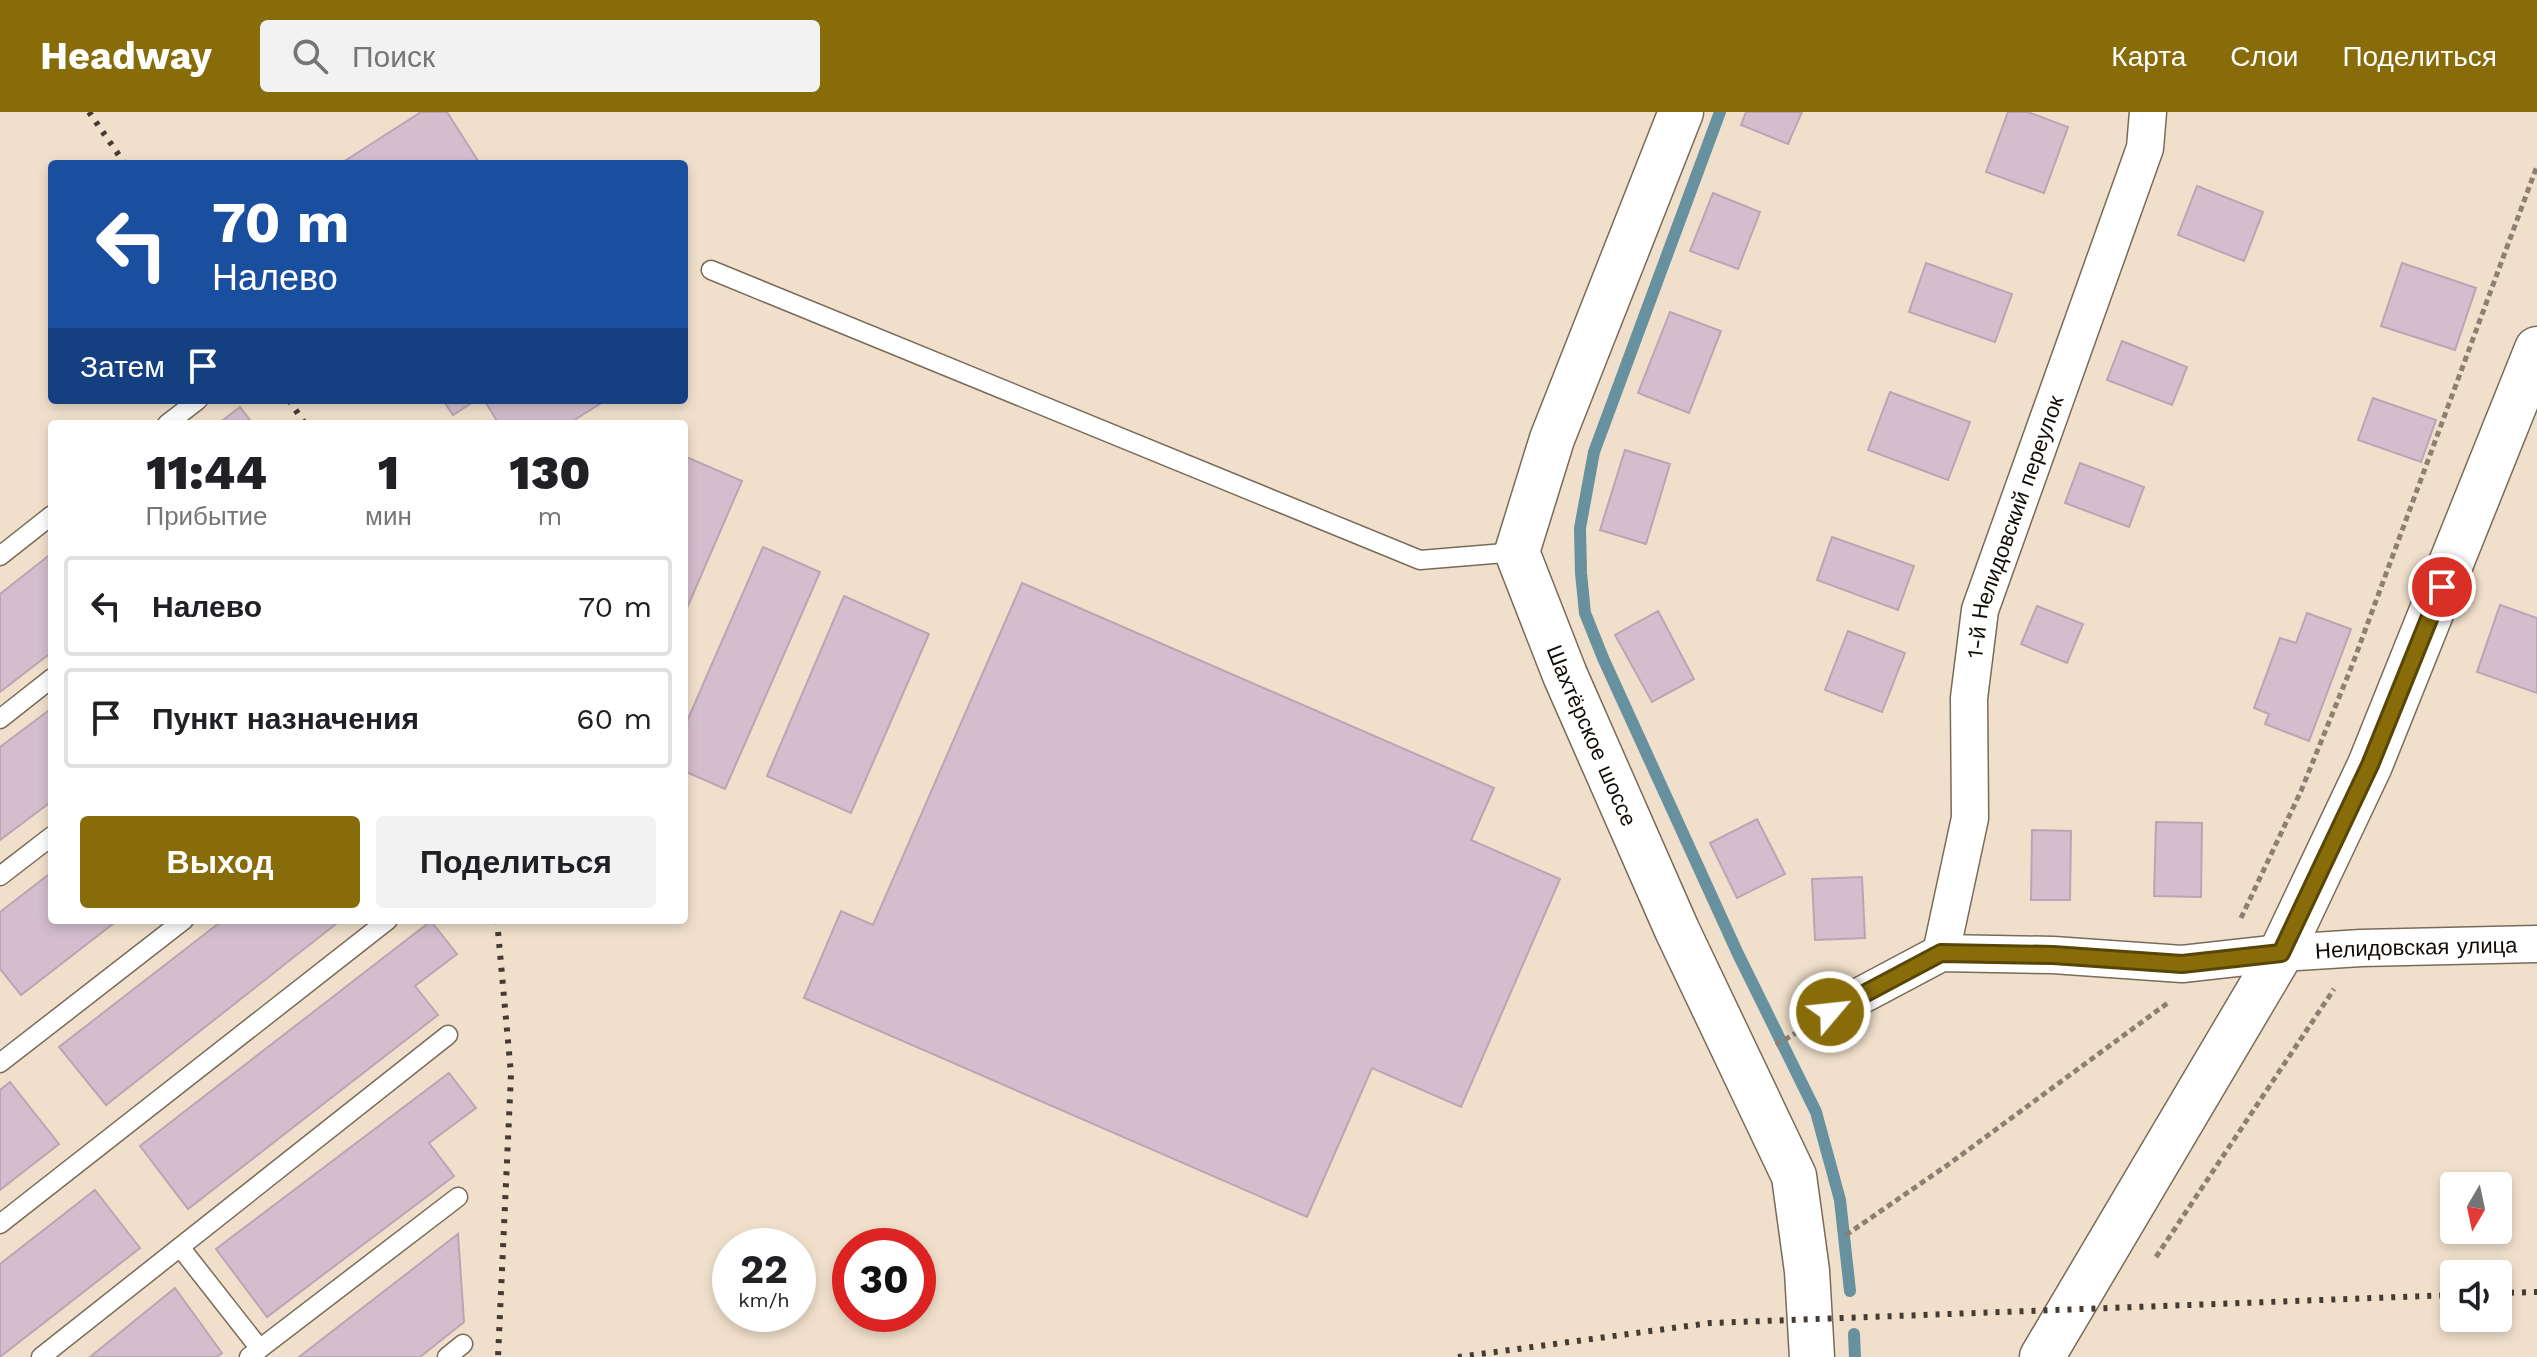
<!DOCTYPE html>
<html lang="ru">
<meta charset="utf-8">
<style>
body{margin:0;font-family:"Work Sans",sans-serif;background:#f2f2f2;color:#202124;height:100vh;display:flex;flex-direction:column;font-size:30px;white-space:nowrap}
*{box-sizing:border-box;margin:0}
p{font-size:26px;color:#757577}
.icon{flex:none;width:44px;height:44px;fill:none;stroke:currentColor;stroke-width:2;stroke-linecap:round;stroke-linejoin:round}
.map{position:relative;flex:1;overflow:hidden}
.details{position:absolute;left:48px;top:308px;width:640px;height:504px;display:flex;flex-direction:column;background:#fff;border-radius:8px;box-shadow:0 4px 12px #0003}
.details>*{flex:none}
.guide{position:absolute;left:48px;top:48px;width:640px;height:244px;border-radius:8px;box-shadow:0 4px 12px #0003;background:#1a4fa0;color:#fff;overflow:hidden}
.needle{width:52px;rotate:189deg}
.tools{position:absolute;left:2440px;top:1060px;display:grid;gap:16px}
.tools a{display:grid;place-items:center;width:72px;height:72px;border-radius:8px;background:#fff;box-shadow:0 4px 12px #0003;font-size:40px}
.speed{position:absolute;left:712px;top:1116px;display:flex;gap:16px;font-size:40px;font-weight:700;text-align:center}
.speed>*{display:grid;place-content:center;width:104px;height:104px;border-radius:50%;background:#fff;box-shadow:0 4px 12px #0003;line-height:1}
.speed small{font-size:20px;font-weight:400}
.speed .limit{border:12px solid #d22;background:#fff;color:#111}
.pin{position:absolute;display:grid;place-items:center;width:68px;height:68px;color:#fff;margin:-34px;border:4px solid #fff;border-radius:50%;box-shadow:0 2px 8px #0007}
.me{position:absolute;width:88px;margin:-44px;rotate:62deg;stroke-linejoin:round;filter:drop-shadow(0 0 6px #0008)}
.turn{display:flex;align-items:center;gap:28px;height:168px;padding:0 32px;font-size:36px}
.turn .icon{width:104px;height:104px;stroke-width:2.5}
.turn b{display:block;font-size:56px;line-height:68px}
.then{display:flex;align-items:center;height:76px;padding:0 32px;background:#0003;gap:16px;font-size:30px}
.eta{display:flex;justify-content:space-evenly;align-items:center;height:136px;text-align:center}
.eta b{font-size:48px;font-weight:800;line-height:56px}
.button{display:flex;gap:16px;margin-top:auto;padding:16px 32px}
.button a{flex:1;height:92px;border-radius:8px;background:#876c09;color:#fff;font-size:32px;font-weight:800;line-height:92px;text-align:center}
.button a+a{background:#f2f2f2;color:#202124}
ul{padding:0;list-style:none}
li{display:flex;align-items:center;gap:24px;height:100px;margin:0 16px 12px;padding:0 16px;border:4px solid #e0e0e0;border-radius:8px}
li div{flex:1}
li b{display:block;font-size:30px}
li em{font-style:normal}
header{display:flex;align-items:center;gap:48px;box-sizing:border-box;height:112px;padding:0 40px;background:#876c09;color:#fff}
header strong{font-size:38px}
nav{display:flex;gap:44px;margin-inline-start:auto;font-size:28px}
.search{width:560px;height:72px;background:#f2f2f2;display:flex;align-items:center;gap:20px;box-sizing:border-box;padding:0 28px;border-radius:8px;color:#757577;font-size:30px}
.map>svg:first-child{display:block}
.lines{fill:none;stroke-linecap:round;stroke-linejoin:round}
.stream{stroke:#67919f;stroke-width:12}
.building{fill:#d4becd;stroke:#bba5b4;stroke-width:2}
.lane-casing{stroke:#796b59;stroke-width:21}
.street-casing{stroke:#796b59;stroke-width:39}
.secondary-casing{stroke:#796b59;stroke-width:47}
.path{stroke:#8b8072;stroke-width:5;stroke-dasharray:6 4;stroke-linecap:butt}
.lane{stroke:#fff;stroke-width:18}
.street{stroke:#fff;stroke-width:36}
.secondary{stroke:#fff;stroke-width:44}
.rail{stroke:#443c33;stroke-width:6;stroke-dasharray:4 8;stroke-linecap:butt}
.route-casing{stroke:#584606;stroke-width:20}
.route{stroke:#876c09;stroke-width:14}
.labels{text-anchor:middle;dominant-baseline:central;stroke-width:7;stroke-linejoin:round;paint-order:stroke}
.street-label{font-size:22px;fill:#100b05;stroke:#f0e0cb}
</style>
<header>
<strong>Headway</strong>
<div class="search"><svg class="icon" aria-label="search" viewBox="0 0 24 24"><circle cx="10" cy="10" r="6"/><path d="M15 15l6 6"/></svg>Поиск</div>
<nav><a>Карта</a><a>Слои</a><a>Поделиться</a></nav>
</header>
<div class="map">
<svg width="2537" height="1245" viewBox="0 0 2537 1245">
<rect width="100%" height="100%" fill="#f0e0cb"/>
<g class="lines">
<path class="stream" d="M1720 0 1594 340 1580 416 1581 461 1585 501 1603 546 1738 842 1816 1000 1840 1088 1850 1179
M1854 1222 1855 1245"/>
</g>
<path class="building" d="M421 0H447L480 52H340Z
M1746 0H1802L1788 32 1741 13Z
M2008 0H2028L2068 15 2044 81 1986 60Z
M2197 74 2263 100 2244 149 2178 123Z
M1713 81 1760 100 1738 157 1690 139Z
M1926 151 2012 182 1995 230 1909 200Z
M2402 151 2476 176 2455 238 2381 214Z
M1670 200 1721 219 1689 301 1638 281Z
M2122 229 2187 255 2172 293 2107 268Z
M1890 280 1970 310 1948 368 1868 338Z
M2373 286 2436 308 2421 350 2358 328Z
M443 288H476L453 303Z
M484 288H606L568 312H499Z
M240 295 253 312H218Z
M1625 338 1670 352 1646 432 1600 418Z
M684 344 742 369 684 503Z
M2080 351 2144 375 2129 415 2065 391Z
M1832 425 1914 454 1898 498 1817 468Z
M763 435 820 460 725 677 684 659V616Z
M52 441V540L0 580V482Z
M1022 471 1494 676 1471 728 1560 767 1461 995 1372 956 1307 1105 804 886 841 799 873 813Z
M844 484 929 522 851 701 767 664Z
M2500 493 2537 506V581L2477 560Z
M2037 494 2083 512 2067 551 2021 532Z
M1658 499 1694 567 1652 590 1615 523Z
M2307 501 2351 517 2309 629 2265 612 2269 602 2254 596 2280 526 2296 531Z
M1848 519 1905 541 1882 600 1825 578Z
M52 596V689L0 728V635Z
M1757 707 1785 762 1737 786 1710 731Z
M2156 710 2202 711 2201 785 2154 784Z
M2032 718 2071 719 2070 788H2031Z
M52 760V808H118L21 883 0 857V800Z
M1862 765 1865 826 1815 828 1812 767Z
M223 808H341L106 993 59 935Z
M431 809 457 842 415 874 438 903 188 1097 140 1034Z
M449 961 476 996 429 1031 454 1064 267 1205 216 1137Z
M10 970 59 1032 0 1078V978Z
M95 1078 140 1136 0 1245V1152Z
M458 1122 464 1210 420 1245H299Z
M175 1176 222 1241 217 1245H90Z"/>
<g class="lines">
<g class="lane-casing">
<path id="lane" d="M711 158 1420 448 1517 440
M167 312 198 288
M0 444 52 403
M0 607 52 566
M0 764 52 724
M0 951 184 808
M0 1112 388 808
M180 1135 260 1237
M41 1245 448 923
M249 1245 458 1085
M447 1245 463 1232"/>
</g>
<g class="street-casing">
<g id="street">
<path id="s1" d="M1941 841 1970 706 1969 586 1980 498 2145 36 2148 0"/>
<path id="s2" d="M1830 900 1941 841 2053 843 2182 852 2281 841 2361 836 2537 832"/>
</g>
</g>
<g class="secondary-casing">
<g id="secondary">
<path id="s3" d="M1681 0 1552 327 1517 440 1565 563 1677 818 1794 1064 1807 1159 1812 1245"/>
<path d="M2042 1245 2281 841 2370 653 2537 237"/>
</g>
</g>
<path class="path" d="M2241 806 2301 679 2353 551 2537 54
M1776 933 1799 919
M1846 1123 1949 1052 2169 890
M2156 1145 2334 877"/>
<use href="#lane" class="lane"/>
<use href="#street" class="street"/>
<use href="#secondary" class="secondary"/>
<path class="rail" d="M89 0 125 52
M289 288 305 312
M497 808 511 962 498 1245
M2498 1181 2537 1180
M1458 1245 1710 1211 2454 1183"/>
</g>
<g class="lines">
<g class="route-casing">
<path id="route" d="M1830 900 1941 841 2053 843 2182 852 2281 841 2370 653 2442 475"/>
</g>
<use href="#route" class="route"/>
</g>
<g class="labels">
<g class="street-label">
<text stroke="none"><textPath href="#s1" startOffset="436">1-й Нелидовский переулок</textPath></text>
<text stroke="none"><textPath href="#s3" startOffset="668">Шахтёрское шоссе</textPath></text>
<text stroke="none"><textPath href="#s2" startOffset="602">Нелидовская улица</textPath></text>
</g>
</g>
</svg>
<div class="tools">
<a><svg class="needle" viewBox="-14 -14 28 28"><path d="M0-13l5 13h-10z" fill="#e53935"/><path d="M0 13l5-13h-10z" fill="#757577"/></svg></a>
<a><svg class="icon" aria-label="sound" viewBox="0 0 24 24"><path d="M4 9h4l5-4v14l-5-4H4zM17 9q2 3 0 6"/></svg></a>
</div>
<div class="speed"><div>22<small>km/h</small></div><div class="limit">30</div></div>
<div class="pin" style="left:2442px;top:475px;background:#d93025"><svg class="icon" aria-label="arrive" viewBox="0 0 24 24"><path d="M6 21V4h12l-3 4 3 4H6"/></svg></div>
<svg class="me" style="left:1830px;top:900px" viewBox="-20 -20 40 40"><circle r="17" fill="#876c09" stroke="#fff" stroke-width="3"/><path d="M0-11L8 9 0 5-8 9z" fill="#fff"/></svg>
<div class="guide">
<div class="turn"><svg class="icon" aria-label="left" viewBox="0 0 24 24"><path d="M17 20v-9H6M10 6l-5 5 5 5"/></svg><div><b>70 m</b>Налево</div></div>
<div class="then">Затем<svg class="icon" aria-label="arrive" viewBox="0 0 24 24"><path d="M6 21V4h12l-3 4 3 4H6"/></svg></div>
</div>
<section class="details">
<div class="eta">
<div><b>11:44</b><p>Прибытие</p></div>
<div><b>1</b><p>мин</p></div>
<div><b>130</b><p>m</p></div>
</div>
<ul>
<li><svg class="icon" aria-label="left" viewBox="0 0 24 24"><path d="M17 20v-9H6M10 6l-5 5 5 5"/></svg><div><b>Налево</b></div><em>70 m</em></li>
<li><svg class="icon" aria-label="arrive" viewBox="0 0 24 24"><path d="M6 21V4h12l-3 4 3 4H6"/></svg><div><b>Пункт назначения</b></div><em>60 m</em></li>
</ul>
<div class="button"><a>Выход</a><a>Поделиться</a></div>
</section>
</div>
